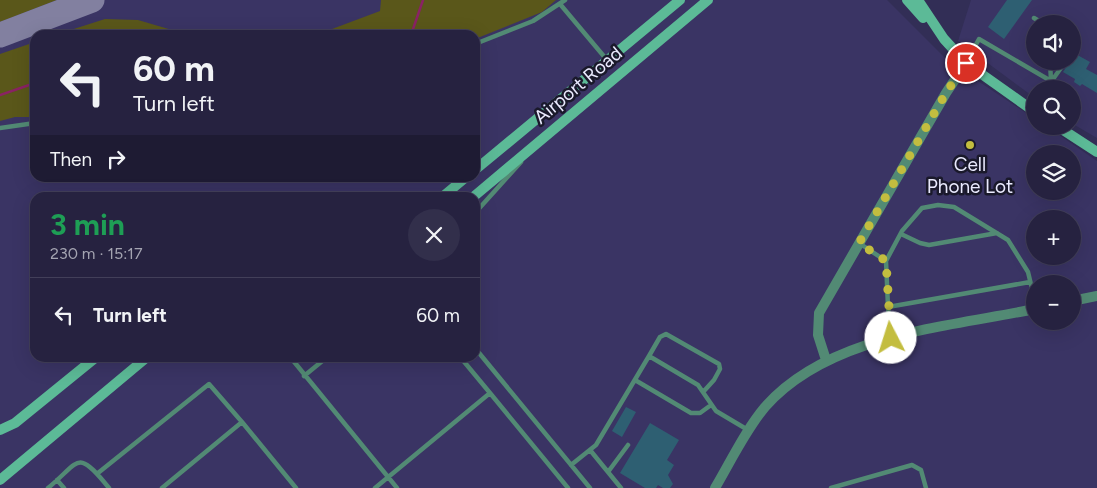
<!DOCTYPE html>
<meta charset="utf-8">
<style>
body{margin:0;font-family:Figtree,sans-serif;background:#322f4b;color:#f1f3f6;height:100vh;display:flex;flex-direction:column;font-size:19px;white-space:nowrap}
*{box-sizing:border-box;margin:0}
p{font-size:16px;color:#a4a4b1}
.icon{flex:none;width:28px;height:28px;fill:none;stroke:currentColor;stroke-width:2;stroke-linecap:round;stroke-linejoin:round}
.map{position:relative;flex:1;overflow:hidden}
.drawer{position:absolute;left:30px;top:192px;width:450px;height:170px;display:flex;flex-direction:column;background:#262240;border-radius:15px;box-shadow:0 5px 20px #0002,0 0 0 1px #423f59}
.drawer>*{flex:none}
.top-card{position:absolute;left:30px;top:30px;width:450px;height:152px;border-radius:15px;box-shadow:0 5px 20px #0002,0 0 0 1px #423f59;background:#262240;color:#f1f3f6;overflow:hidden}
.controls{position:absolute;left:1026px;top:15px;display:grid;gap:10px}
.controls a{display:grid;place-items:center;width:55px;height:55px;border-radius:50%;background:#262240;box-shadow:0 5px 20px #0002,0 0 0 1px #423f59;font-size:25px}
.pin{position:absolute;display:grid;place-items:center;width:42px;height:42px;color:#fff;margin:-21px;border:2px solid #fff;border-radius:50%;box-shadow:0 1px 5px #0007}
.me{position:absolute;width:55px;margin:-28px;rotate:355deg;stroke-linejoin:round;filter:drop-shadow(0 0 4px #0008)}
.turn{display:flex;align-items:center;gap:18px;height:105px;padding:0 20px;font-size:22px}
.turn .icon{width:65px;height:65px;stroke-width:2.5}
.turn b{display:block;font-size:35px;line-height:42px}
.then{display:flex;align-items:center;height:48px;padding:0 20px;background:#0003;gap:10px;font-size:19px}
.round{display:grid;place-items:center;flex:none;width:52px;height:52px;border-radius:26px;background:#322f4b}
.headline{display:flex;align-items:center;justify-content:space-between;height:85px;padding:0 20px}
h1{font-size:30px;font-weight:700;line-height:38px;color:#1e9e55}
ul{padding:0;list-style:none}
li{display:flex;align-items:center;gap:15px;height:75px;padding:0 20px;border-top:1px solid #423f59}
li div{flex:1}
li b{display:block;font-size:19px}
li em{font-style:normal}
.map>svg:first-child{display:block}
.built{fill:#3a3464;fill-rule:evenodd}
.green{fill:#5a571a}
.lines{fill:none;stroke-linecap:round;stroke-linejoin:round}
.stream{stroke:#8a2264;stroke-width:2.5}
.taxiway{stroke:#8280a0;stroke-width:25}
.building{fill:#2e5f72}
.service{stroke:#528a74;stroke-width:4.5}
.tertiary{stroke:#528a74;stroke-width:10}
.secondary{stroke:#5cba97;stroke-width:10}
.route{stroke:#c3bd3f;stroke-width:9;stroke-dasharray:0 16.2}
.poi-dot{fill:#c3bd3f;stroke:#1a192b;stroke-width:2}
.labels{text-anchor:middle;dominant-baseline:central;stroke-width:5;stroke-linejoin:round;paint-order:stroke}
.street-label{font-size:19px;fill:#eaeafe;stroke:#1a192b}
.poi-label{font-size:19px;fill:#eaeafe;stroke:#1a192b}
</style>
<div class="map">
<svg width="1097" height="488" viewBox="0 0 1097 488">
<rect width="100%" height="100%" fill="#322e56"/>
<path class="built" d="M0 0H887L948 61 1035 119V126H1046L1097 161V488H0ZM35 35H475V178H35ZM1035 154H1072V191H1035ZM35 198H475V358H35ZM1035 219H1072V256H1035ZM1035 284H1072V321H1035Z
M971 0H1097V138L1073 124 1072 89H1035V98L958 41ZM1035 24H1072V61H1035Z"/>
<path class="green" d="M0 0H57L0 22Z
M381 0H556L542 12 475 39V35H316L380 11Z
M105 19 138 20 189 35H55Z
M35 42V117H15L0 121V54Z"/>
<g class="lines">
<path class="stream" d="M411 35 423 0
M0 95 35 83"/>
<path class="taxiway" d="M0 35 92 0"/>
</g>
<path class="building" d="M1007 0H1032L1004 39 988 27Z
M1072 52 1090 62 1086 69 1097 75V93L1082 84 1080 86 1074 82 1075 79 1063 72 1067 66 1064 61H1072Z
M626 407 636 412 622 437 612 431Z
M650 423 679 440 667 460 674 465 668 475 673 484 670 488H663L658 485 656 488H645L620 473Z"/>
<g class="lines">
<path class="service" d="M560 4 607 60
M1034 18 1044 24
M475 44 533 21 565 0
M967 61 979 39 1051 81
M1050 61 1051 81
M1046 89 1063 65
M0 128 35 123
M475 213 521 162
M901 234 920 243 929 245 997 233
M859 243 886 261 902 231 922 208 938 205 954 207 1008 240 1028 272 1035 301
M886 261 888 307 1030 282
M888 307 891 337
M475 348 590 488
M649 356 660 337 666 334 719 364 720 369 714 380 704 391
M291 358 397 488
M461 358 490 393
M304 376 326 358
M635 380 691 413H700L711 405
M590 450 621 488
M571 465 596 445 649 356 698 385 716 411 748 430
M608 472 628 445
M98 473 209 384 242 422
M57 480 64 488
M48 488C80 462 76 447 109 488
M162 488 242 422 296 488
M375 488 490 393 568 488
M831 488 912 465 921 470 926 488"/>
<path class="tertiary" d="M1072 301 1097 296
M826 360 818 335 819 313 946 93 966 63
M715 488C731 461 745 431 765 407 828 335 947 327 1035 309"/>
<path class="secondary" d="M907 0 923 18
M918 0 944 39 966 63 1035 112
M1057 126 1097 152
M475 170 680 0
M441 198 465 178
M472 198 708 0
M0 430 15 423 95 358
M0 480 146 358"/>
</g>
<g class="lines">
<path class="route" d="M891 338 886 261 859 243 946 93 966 63"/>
</g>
<circle class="poi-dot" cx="970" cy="145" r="5"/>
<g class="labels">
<g class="street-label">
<text transform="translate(578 85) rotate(-40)">Airport Road</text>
</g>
<g class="poi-label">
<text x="970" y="164">Cell<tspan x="970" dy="22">Phone Lot</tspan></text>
</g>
</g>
</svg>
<div class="controls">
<a><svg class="icon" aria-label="sound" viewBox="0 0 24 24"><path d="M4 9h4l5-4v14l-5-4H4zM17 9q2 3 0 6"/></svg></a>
<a><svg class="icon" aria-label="search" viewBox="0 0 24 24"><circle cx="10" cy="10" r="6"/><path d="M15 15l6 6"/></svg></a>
<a><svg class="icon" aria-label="layers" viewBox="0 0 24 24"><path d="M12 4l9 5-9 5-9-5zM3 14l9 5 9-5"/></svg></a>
<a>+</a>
<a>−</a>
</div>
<div class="pin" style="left:966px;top:63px;background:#d93025"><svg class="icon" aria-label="arrive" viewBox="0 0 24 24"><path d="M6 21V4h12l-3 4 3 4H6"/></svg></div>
<svg class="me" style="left:891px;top:338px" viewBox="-20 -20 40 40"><circle r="19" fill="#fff"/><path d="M0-13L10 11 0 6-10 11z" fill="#c3bd3f"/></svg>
<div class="top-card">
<div class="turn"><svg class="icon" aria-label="left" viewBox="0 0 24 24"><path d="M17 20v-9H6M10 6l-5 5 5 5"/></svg><div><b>60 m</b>Turn left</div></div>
<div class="then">Then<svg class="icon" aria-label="right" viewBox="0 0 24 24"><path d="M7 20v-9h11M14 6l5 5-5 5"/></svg></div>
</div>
<section class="drawer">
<div class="headline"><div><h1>3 min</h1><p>230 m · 15:17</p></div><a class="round"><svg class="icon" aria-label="close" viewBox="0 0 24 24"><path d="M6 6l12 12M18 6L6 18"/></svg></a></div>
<ul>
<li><svg class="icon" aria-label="left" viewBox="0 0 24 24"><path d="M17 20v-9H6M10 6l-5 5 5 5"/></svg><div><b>Turn left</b></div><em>60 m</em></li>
</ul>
</section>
</div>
